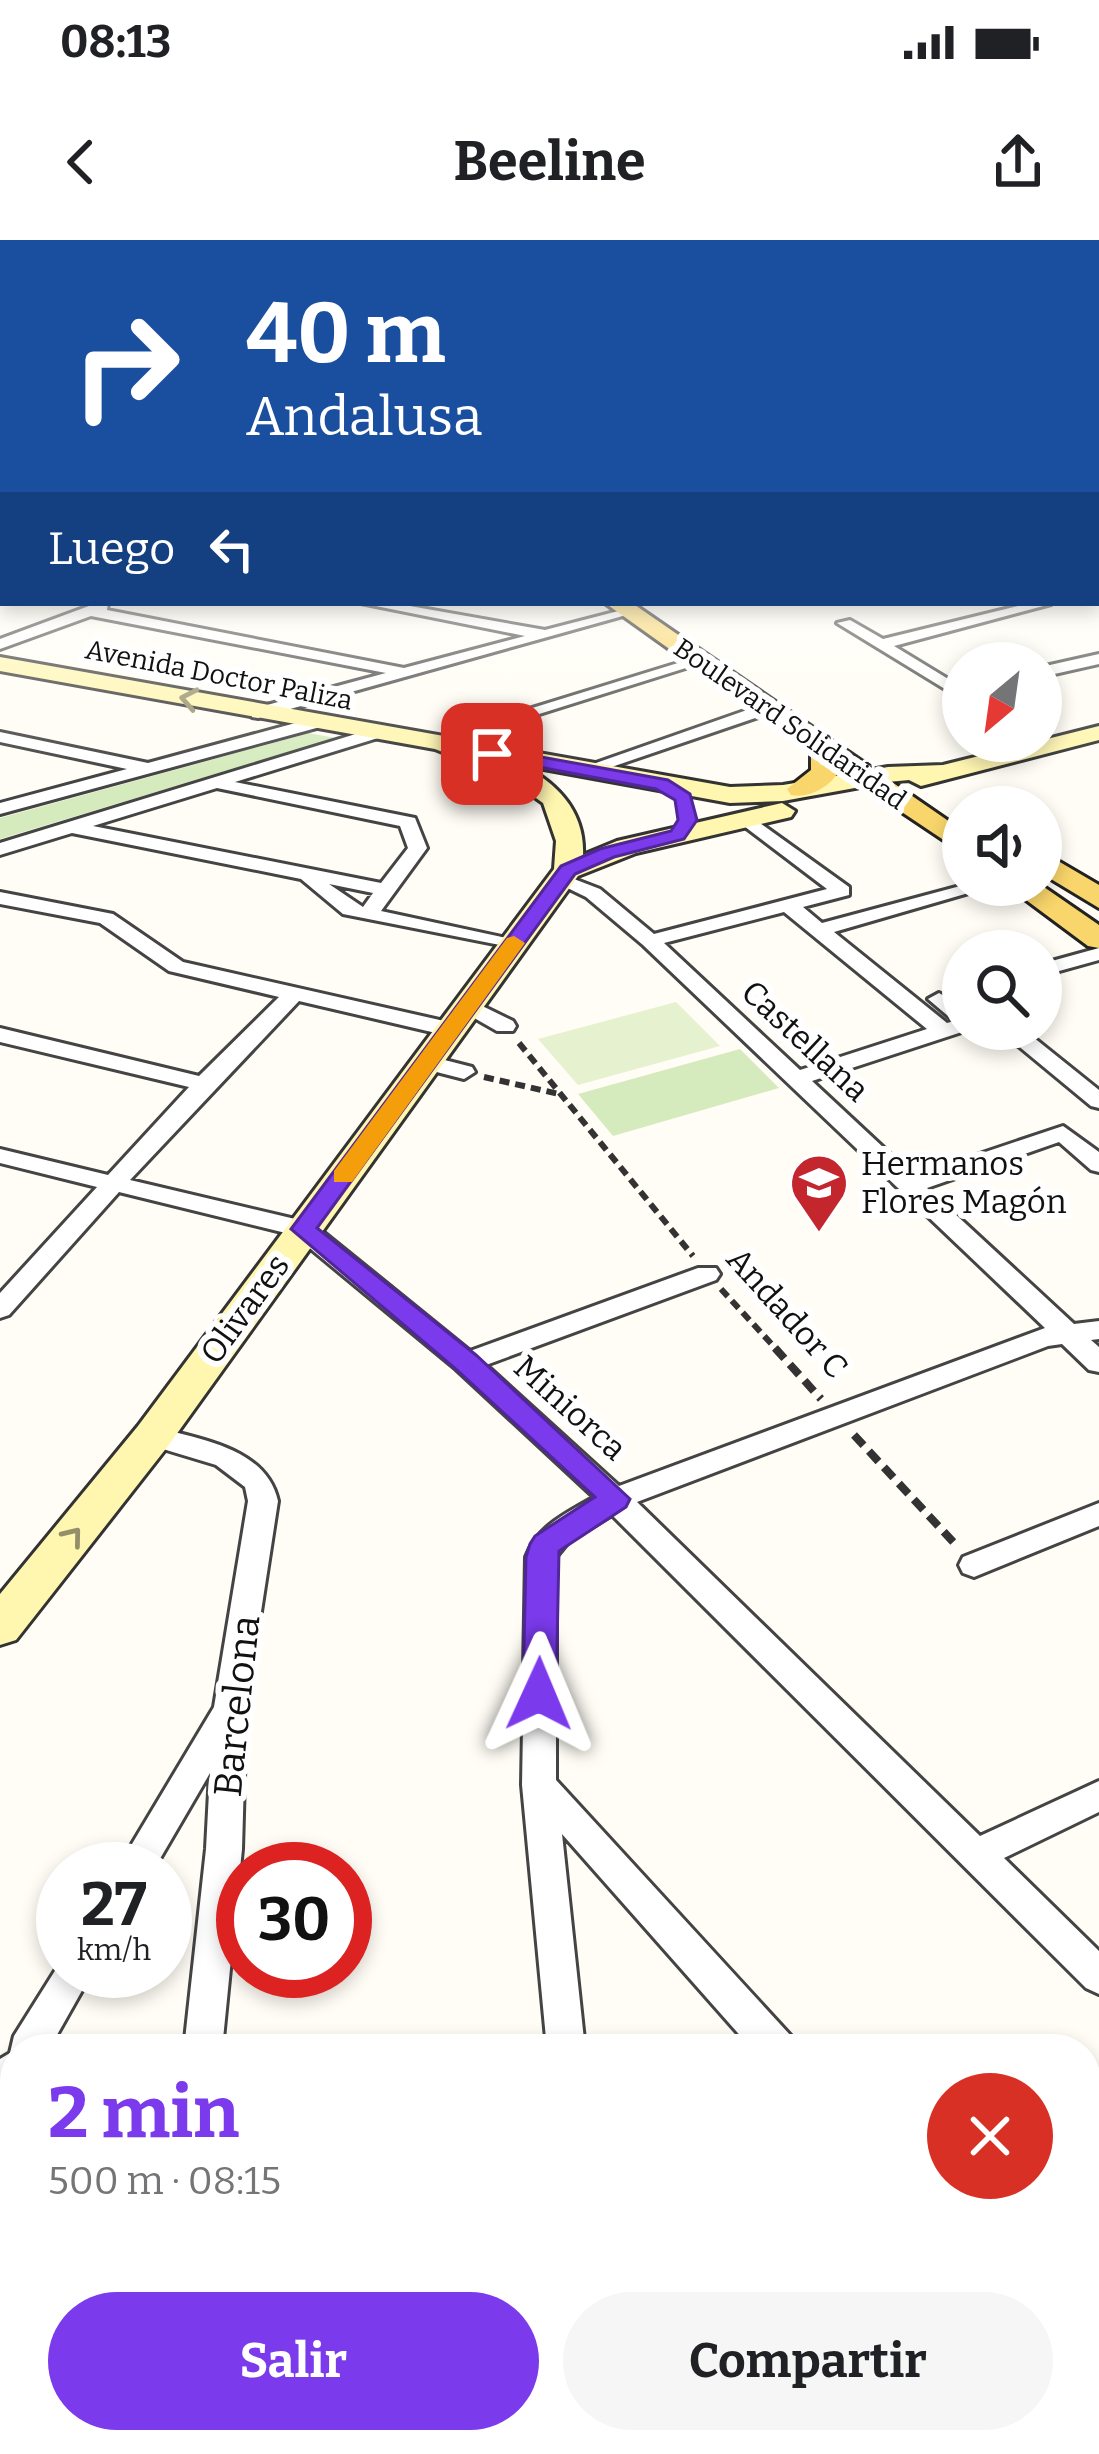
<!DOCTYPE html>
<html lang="es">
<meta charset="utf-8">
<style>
body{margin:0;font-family:Bitter,serif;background:#f6f6f6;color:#202124;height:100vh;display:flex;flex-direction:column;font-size:45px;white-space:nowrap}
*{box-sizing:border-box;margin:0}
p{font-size:39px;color:#757577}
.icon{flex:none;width:66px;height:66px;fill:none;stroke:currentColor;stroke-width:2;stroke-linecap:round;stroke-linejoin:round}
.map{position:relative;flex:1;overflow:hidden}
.details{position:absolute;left:0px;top:1794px;width:1101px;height:420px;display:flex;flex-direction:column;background:#fff;border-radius:48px 48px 0 0;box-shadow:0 6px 18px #0003}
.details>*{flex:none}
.top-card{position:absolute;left:0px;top:0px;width:1101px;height:366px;box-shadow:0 6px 18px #0003;background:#1a4fa0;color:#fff;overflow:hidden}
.needle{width:78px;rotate:209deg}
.controls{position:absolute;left:942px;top:402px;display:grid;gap:24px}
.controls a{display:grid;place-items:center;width:120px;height:120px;border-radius:50%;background:#fff;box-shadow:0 6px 18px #0003;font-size:60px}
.speed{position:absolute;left:36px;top:1602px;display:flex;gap:24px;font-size:60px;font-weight:700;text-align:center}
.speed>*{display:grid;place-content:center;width:156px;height:156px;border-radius:50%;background:#fff;box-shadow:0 6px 18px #0003;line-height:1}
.speed small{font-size:30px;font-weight:400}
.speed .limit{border:18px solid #d22;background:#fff;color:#111}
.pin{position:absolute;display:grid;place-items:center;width:102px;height:102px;color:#fff;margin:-51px;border-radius:24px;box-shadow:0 6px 18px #0006}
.me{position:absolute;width:132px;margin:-66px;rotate:1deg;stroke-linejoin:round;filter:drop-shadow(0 0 9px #0008)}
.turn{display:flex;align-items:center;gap:42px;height:252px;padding:0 48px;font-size:54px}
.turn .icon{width:156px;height:156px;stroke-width:2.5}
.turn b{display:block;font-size:84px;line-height:102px}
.then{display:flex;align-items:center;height:114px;padding:0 48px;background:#0003;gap:24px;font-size:45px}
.round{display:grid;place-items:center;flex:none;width:126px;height:126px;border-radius:63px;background:#f6f6f6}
.overview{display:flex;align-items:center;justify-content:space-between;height:204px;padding:0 48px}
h1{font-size:72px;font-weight:700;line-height:90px;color:#7c3aed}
.action{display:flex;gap:24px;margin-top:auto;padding:24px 48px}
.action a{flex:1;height:138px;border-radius:72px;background:#7c3aed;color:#fff;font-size:48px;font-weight:700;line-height:138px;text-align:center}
.action a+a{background:#f6f6f6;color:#202124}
.status{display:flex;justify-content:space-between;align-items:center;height:84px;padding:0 60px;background:#fff;direction:ltr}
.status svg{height:33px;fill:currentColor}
header{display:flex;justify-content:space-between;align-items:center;height:156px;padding:0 48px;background:#fff;font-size:54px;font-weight:700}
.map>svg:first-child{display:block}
.green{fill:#d5ebbd}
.pitch{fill:#e6f2cf}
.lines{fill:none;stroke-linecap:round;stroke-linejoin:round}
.street-casing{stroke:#444;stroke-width:6}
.secondary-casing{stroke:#333;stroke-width:6}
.primary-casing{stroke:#222;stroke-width:6}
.path-far1{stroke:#333;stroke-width:6;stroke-dasharray:10 6;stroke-linecap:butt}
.path{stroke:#333;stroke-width:8;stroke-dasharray:14 8;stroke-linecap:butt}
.street{fill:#fff;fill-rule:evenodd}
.secondary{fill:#fff6b0;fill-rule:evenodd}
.primary{fill:#f9d66b;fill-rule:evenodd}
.oneway{stroke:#948f68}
.route{fill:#7c3aed;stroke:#51269a;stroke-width:3}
.slow{fill:#f59e0b}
.labels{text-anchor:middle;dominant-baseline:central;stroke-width:12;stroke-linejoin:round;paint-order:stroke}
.far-street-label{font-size:27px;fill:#111;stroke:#fff}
.street-label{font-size:33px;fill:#111;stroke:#fff}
.poi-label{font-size:33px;fill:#111;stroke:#fff;text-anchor:start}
.near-street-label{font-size:39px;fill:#111;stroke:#fff}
</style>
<div class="status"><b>08:13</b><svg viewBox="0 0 49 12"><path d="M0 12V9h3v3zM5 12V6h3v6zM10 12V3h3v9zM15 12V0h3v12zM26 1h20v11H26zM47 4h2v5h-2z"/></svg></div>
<header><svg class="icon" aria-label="back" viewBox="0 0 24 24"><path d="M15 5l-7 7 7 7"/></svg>Beeline<svg class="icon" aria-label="share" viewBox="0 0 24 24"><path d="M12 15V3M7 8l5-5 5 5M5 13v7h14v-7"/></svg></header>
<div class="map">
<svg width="1099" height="2214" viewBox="0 0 1099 2214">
<rect width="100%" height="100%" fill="#fffdf5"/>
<path class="green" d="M309 493 335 498 0 599V578Z
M740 809 779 848 613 896 578 854Z"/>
<path class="pitch" d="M676 762 720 806 578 845 538 799Z"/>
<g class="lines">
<g class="street-casing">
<path id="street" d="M0 237 3 238V246L0 245Z
M0 295H3V303H0Z
M1098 341H1099V349H1098Z
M0 348H3V356H0Z
M97 363H108L107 370 404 428 525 396 361 363H393L545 390 630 368 637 372 258 478 252 477V469L386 433 91 376 0 409V399Z
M1030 363 1051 364 894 406 963 448V460L837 383 850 380 883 399Z
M1099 414V424L1041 437V427Z
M694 418 708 421 434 507 419 503Z
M770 462 778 467 776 471 591 534 576 530Z
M314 478 322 483 320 487 0 574V563L127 529 0 502V492L148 523Z
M372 489 380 494 378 498 235 542 415 578 427 608 381 671 520 701V709L343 674 301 639 72 593 0 615V603ZM217 548 400 586 408 608 381 643 93 586ZM329 644 373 653 363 667Z
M746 573 849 647V655L803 667 822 683 964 645H996L834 692 947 783 954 781 928 759 939 753 963 767V789H971L812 841 914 936 1063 886 1099 912V932L1091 930 1059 902 927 948 1074 1084 1099 1081V1099L1091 1100 1099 1107V1132L1089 1130 1062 1104 1048 1106 637 1262 980 1596 1099 1541V1572L1004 1618 1099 1711V1754L1086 1748 612 1275 569 1301 556 1317V1540L791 1796 796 1809H752L562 1594 585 1809H547L522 1545 526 1317C538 1285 566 1274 594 1257L456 1129 294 995 119 952 9 1075 0 1078V1053L97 947 0 923V909L108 935 189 847 0 802V788L199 836 279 757 169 731 100 683 0 664V652L113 674 183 722 453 783 464 790 453 797 299 761 130 940 312 983 470 1111 698 1028H716L720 1034 716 1040 486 1125 619 1246 1045 1088 643 705 586 657 551 640 561 634 600 649 654 694 827 649 740 583V575ZM784 672 927 789 800 830 664 703Z
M1099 708V720L1041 736V724Z
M470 760 513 781 516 786 513 791H497L462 771V761Z
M998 789H1023L1099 850V868L1091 866Z
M429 816 472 827 475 832 464 839 421 828 418 823Z
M153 1186C199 1200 266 1207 278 1261L246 1469 242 1609 222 1809H184L206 1609 210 1533 154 1629H117L214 1467 248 1261 245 1247 216 1225 143 1203 139 1196 143 1189Z
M1099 1263V1286L974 1337 963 1333 959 1325 963 1317Z
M63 1718V1731H93L49 1809H15V1868L0 1875V1819L10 1813 14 1796Z
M0 2095 15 2101V2151L0 2145Z
M1086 2140 1099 2145V2199L1086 2194Z
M76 2199H132L139 2214H82Z
M179 2199H223L224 2214H178Z
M584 2199H628L630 2214H584Z
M962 2199H1006L1011 2214H965Z"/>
</g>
<g class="secondary-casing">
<path id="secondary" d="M0 417 730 547 783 545 888 527 943 525 1099 486V500L921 546 909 540 888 542 783 561 730 563 522 525C558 544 585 572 583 615L617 601 782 563 795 571 791 577 636 613 578 636 168 1206 16 1400 0 1405V1354L138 1186 554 629 556 601 543 563 508 538 435 509 0 431Z"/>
</g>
<g class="primary-casing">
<path id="primary" d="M605 363H632L963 591V613L839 530C832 546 809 559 791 555L787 549 811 530V510Z
M1041 611 1099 645V668L1041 633Z
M1006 645H1041L1099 685V708L1088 706Z"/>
</g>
<path class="path-far1" d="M519 803 693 1016
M484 837 559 854
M721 1049 778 1111"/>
<path class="path" d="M775 1108 821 1159
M854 1195 955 1304"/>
<use href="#street" class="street"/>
<use href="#secondary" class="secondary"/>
<use href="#primary" class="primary"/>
</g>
<defs><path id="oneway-chevron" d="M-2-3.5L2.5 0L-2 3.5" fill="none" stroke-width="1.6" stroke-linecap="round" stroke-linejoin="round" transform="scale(3)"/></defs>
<g class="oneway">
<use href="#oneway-chevron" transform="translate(189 459) rotate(-169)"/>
<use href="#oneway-chevron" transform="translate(73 1296) rotate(-51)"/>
</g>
<linearGradient id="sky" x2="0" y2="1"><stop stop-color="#95c6ee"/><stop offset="0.42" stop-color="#fffefa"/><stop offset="1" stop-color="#fffefa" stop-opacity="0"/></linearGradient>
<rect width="1099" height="534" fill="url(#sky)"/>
<path class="route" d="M492 508 668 540 690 554 697 580 684 599 614 617 575 634 317 988 476 1115 630 1259 626 1267 559 1311 556 1454 551 1464 539 1468 528 1464 523 1454 526 1317 530 1304 535 1296 595 1257 456 1129 291 989 561 626 600 609 671 591 678 580 675 560 656 549 486 517V510Z"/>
<path class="slow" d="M514 696 525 703 352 942H334V931L507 698Z"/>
<defs>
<g id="school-pin" transform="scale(3)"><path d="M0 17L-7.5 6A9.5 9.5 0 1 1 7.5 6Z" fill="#c4262e" stroke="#fff"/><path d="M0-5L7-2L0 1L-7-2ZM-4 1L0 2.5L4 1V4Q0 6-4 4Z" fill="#fff"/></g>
</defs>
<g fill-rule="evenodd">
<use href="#school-pin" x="819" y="943"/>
</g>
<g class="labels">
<g class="far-street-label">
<text transform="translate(219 435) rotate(11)">Avenida Doctor Paliza</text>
<text transform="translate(790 484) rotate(35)">Boulevard Solidaridad</text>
</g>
<g class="street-label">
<text transform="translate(805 801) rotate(43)">Castellana</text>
<text transform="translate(245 1069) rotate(-54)">Olivares</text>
<text transform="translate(787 1073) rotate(48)">Andador C</text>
<text transform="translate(570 1168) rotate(42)">Miniorca</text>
</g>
<g class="poi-label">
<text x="861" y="924">Hermanos<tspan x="861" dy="38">Flores Magón</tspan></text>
</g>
<g class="near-street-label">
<text transform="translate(237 1466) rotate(-84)">Barcelona</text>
</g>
</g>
</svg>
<div class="controls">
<a><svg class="needle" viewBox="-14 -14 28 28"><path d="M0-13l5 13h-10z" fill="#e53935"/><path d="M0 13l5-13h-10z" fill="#757577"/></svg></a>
<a><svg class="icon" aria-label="sound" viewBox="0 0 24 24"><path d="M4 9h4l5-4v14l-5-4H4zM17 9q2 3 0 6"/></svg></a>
<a><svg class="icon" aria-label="search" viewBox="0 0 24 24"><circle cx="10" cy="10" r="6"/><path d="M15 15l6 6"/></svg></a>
</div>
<div class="speed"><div>27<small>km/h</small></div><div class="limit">30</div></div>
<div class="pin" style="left:492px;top:514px;background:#d93025"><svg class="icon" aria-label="arrive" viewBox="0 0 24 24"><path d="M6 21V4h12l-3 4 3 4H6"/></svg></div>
<svg class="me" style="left:539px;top:1454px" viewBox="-20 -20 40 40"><path d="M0-17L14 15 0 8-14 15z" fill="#7c3aed" stroke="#fff" stroke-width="4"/></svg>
<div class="top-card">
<div class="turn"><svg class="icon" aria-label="right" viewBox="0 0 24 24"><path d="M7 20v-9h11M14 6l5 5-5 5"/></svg><div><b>40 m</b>Andalusa</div></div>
<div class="then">Luego<svg class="icon" aria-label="left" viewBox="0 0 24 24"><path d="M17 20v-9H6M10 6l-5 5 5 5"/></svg></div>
</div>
<section class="details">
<div class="overview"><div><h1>2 min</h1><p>500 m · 08:15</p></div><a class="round" style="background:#d93025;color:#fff"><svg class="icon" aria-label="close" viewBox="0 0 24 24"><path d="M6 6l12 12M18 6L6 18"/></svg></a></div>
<div class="action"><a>Salir</a><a>Compartir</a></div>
</section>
</div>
